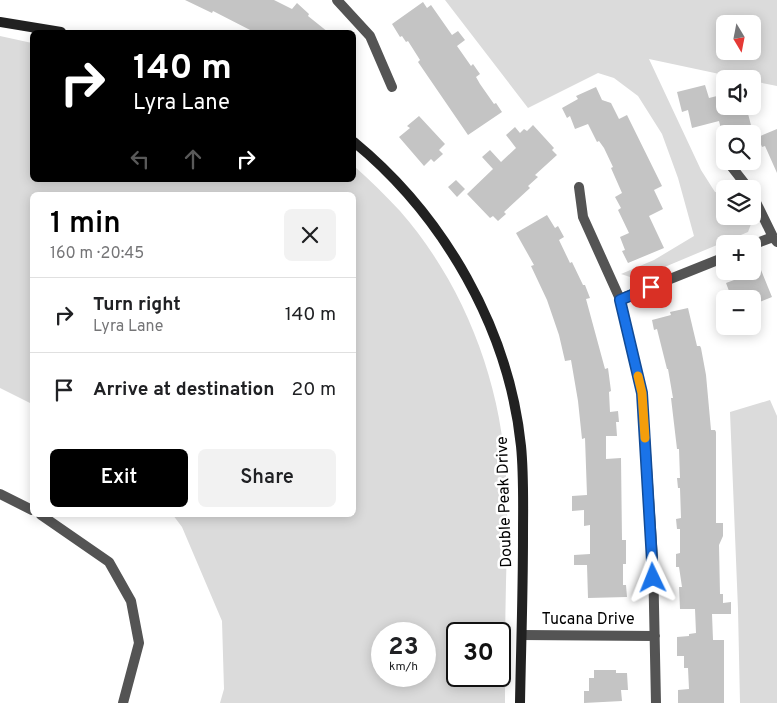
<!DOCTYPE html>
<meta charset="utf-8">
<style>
body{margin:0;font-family:Overpass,sans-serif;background:#f2f2f2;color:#202124;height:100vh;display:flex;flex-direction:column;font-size:19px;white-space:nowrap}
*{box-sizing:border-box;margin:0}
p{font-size:16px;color:#757577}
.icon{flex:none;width:28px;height:28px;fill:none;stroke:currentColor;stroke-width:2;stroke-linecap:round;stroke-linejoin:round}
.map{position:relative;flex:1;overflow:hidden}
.drawer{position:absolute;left:30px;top:192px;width:326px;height:325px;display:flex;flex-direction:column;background:#fff;border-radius:8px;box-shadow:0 2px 12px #0003}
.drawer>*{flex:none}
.banner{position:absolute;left:30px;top:30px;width:326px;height:152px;border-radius:8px;box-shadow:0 2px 12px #0003;background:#000;color:#fff;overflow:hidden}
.needle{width:32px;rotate:170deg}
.tools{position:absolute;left:716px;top:15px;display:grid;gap:10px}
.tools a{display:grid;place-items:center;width:45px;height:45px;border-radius:8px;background:#fff;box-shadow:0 2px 12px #0003;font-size:25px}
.speed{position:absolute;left:371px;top:622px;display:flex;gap:10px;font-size:25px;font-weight:700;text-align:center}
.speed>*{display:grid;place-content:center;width:65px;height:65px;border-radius:50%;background:#fff;box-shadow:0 2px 12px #0003;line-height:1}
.speed small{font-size:12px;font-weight:400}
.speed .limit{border:2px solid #111;border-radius:8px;background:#fff;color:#111}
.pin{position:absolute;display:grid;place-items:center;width:42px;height:42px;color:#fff;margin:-21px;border-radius:10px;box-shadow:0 2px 8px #0006}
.me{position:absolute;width:55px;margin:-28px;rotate:358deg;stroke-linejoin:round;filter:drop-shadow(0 0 4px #0008)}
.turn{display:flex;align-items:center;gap:18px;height:105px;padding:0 20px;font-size:22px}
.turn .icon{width:65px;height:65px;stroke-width:2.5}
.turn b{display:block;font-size:35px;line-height:42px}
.lanes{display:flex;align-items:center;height:48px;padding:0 20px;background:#0003;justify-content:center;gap:25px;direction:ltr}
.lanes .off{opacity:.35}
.round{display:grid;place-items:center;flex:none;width:52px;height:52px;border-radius:8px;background:#f2f2f2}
.headline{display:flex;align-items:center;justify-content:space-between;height:85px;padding:0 20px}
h1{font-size:30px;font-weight:600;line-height:38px;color:#000}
.primary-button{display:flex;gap:10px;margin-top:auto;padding:10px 20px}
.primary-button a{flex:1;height:58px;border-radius:8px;background:#000;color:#fff;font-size:20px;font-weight:600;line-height:58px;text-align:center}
.primary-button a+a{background:#f2f2f2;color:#202124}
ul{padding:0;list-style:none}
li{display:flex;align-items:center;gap:15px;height:75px;padding:0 20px;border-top:1px solid #e0e0e0}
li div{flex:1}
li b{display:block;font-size:19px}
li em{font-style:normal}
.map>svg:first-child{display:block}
.green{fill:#dbdbdb;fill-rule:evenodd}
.building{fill:#c4c4c4}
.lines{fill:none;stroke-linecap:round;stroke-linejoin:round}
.street{stroke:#545454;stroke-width:10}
.secondary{stroke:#212121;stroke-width:10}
.route-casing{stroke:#114b97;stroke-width:12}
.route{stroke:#1a73e8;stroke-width:9}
.slow{stroke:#f59e0b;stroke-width:9}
.labels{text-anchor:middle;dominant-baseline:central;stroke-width:5;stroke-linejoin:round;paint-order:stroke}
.street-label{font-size:16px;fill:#000;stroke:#fff}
</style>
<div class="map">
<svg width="777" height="703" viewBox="0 0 777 703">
<rect width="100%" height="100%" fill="#fff"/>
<path class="green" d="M445 0H777V86L753 81 752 79H743L649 59 701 170 715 192 725 194V216H749L751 224 748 232 636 279 621 274 654 260 694 236 678 178 662 134 638 96 614 78 598 73 528 108ZM725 24H752V51H725Z
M0 36 32 43V180H354V166C370 180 385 195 400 211 463 283 501 380 506 476 508 511 507 547 506 582 505 622 505 663 505 703H220L224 689 222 621 182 527 173 515H354V195H32V404L0 388ZM382 634H425V676H382ZM458 634H500V676H458Z
M770 400 777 416V703H740L738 609 730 412Z"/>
<path class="building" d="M185 0H274L292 9 297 3 309 14 308 16 328 32H254L213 11 212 13Z
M423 2 427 8 431 5 452 35 458 31 465 40 457 46 471 66 473 64 480 74 476 77 480 84 494 104 496 103 502 112 468 135 418 62 420 60 408 41 406 42 402 36 400 37 392 24Z
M705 85 709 98 725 94V106H746L752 129 736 133 735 130 722 133 719 121 692 128 688 110 682 112 677 92Z
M596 87 602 100 611 103 619 119 627 115 662 186 654 190 663 209 649 216 664 248 628 263 622 251 625 250 620 237 629 233 618 210 621 208 615 197 622 193 611 168 613 167 604 148 599 141 597 142 588 124 575 129 570 116 567 118 562 108 578 99 576 96Z
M419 116 445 144 439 150 443 154 434 162 431 159 424 166 399 137 410 128 407 126Z
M533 125 554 148 552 150 557 155 535 175 538 177 528 186 530 188 504 212 506 214 498 221 493 216 490 218 467 194 493 169 482 157 490 150 501 162 516 148 506 135 515 127 520 133 524 129 527 131Z
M777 129V173L765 146 762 147 758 137Z
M456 180 465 189 457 197 448 187Z
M547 215 555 228 558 226 564 237 559 240 570 263 572 262 583 285H585L590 298 586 299 605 369 608 368 611 391 609 392 610 412 618 411 619 422H616L617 436H606V459L621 458 622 540H626V564H623V585H626L627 597 588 598 587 565H574V555L590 554V525L584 526V510L572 511V496L587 495 585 438 582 439 578 401 571 360 565 361 559 335 547 300 531 266 534 265 516 233Z
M761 270 772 297 752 305V299H732L726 283Z
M688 308 697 346H700L701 348 706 375 711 430H715L716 432V523H723V536L719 545 720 594H723V603L731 602V614H712L713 640H724V703H678V690L689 689 688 668H684V656H677V637L689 636V634L696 633 695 609H680L679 587H682L679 567H676V554L680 553V529H677L676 519 681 518 680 488H678L677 478H680L679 449H677L671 398H673L668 369H667L657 329 654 330 652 320 671 315 670 312Z
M594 670H616V673H627L628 690H621L622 701 584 703V691H589V678H594Z"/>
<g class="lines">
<path class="street" d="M337 0 370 36 392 87
M731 166 749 189
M579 187 583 217 620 299 642 393 653 558 656 703
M752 194 773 237 777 242
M752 245 773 237
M620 299 725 257
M0 494 32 510
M41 515 109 562 131 601 139 643 123 703
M522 635 655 636"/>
<path class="secondary" d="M0 22 61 32
M354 142C444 216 509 329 521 446 524 476 523 506 523 537 523 592 521 648 520 703"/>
</g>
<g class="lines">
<g class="route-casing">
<path id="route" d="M651 287 620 300 642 393 653 578"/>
</g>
<use href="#route" class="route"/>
<path class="slow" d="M638 376 642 393 645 438"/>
</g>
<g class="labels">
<g class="street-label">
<text transform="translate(505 502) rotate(-92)">Double Peak Drive</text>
<text x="588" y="620">Tucana Drive</text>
</g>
</g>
</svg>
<div class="tools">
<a><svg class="needle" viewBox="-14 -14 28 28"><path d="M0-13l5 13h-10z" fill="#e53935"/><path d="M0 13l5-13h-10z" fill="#757577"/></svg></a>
<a><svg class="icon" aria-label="sound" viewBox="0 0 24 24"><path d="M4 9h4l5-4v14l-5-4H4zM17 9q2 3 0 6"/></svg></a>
<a><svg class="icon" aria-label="search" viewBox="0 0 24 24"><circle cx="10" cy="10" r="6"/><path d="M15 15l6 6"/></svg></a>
<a><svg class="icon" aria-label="layers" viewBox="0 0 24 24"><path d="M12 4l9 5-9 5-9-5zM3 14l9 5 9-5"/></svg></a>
<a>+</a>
<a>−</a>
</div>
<div class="speed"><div>23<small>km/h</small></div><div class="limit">30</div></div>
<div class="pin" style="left:651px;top:287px;background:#d93025"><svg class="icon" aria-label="arrive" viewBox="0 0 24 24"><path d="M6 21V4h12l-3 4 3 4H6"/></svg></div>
<svg class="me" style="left:653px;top:578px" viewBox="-20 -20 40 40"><path d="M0-17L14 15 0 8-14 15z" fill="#1a73e8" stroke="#fff" stroke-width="4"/></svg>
<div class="banner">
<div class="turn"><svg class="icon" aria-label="right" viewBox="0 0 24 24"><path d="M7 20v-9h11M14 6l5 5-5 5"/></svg><div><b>140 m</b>Lyra Lane</div></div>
<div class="lanes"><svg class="icon off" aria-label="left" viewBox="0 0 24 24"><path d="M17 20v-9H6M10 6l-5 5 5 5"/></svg><svg class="icon off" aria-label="ahead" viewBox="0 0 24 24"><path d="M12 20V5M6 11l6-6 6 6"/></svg><svg class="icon" aria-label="right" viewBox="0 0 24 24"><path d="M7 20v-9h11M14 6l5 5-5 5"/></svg></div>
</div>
<section class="drawer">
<div class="headline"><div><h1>1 min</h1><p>160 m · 20:45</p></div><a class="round"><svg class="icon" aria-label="close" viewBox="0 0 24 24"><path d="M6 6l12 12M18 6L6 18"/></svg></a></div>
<ul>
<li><svg class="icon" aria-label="right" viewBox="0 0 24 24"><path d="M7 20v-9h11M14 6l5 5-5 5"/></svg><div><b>Turn right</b><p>Lyra Lane</p></div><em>140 m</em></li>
<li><svg class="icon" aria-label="arrive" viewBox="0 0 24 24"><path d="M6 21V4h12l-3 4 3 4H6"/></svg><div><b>Arrive at destination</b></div><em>20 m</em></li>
</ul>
<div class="primary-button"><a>Exit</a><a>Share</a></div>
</section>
</div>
